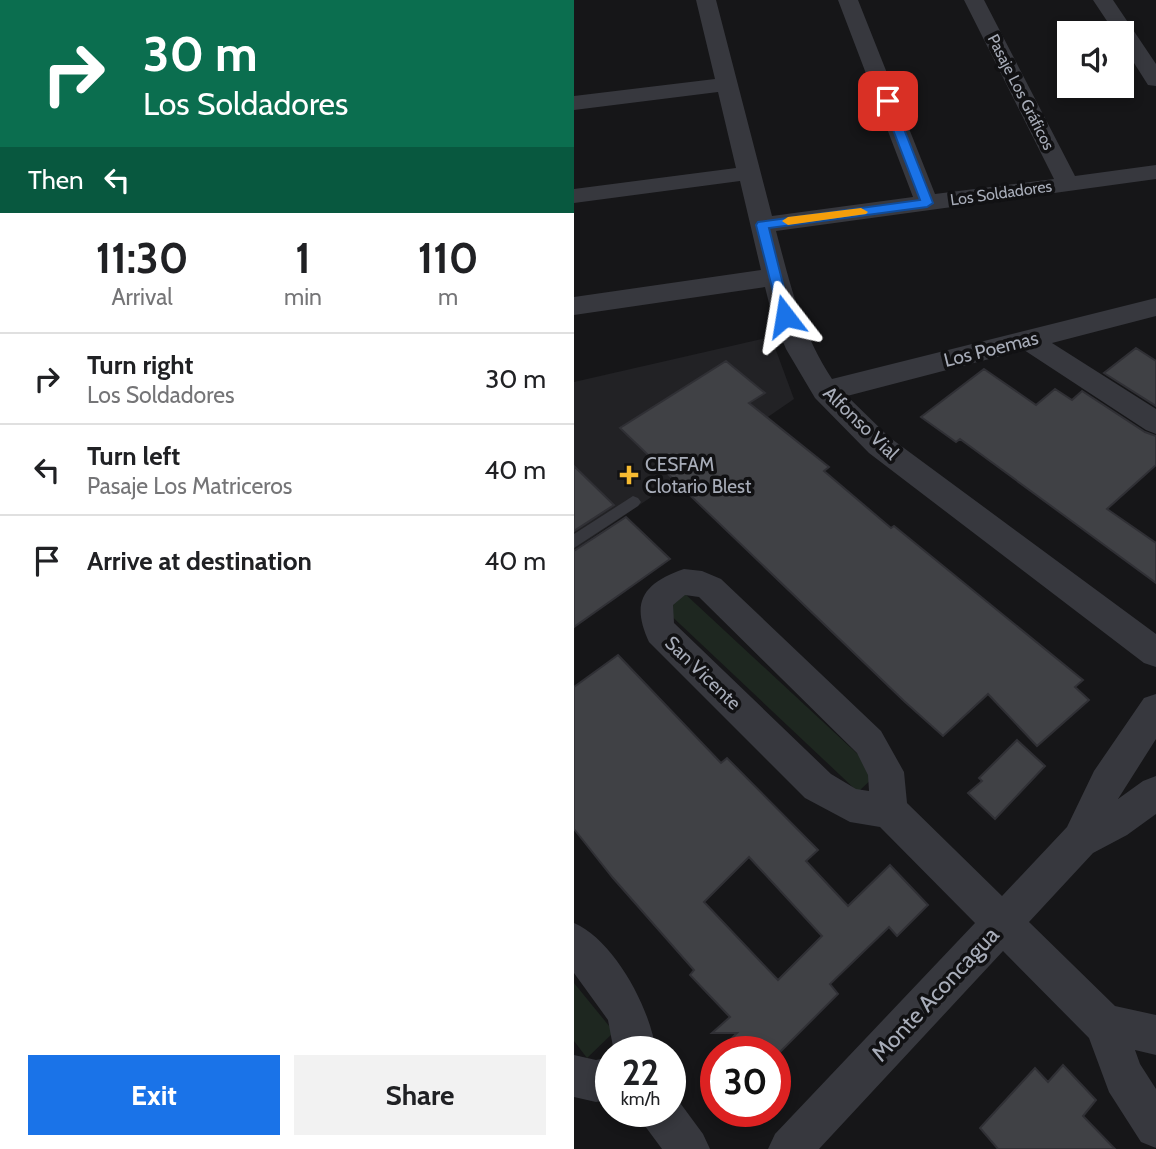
<!DOCTYPE html>
<meta charset="utf-8">
<style>
body{margin:0;font-family:Cabin,sans-serif;background:#f2f2f2;color:#202124;height:100vh;display:flex;flex-direction:column;font-size:26px;white-space:nowrap}
*{box-sizing:border-box;margin:0}
p{font-size:23px;color:#757577}
.icon{flex:none;width:38px;height:38px;fill:none;stroke:currentColor;stroke-width:2;stroke-linecap:round;stroke-linejoin:round}
.map{position:relative;flex:1;overflow:hidden}
.panel{display:flex;flex-direction:column;background:#fff;width:574px}
.panel>*{flex:none}
.banner{background:#0b6e4f;color:#fff;overflow:hidden}
.buttons{position:absolute;left:483px;top:21px;display:grid;gap:14px}
.buttons a{display:grid;place-items:center;width:77px;height:77px;border-radius:0px;background:#fff;box-shadow:0 4px 10px #0003;font-size:35px}
.speed{position:absolute;left:21px;top:1036px;display:flex;gap:14px;font-size:35px;font-weight:700;text-align:center}
.speed>*{display:grid;place-content:center;width:91px;height:91px;border-radius:50%;background:#fff;box-shadow:0 4px 10px #0003;line-height:1}
.speed small{font-size:18px;font-weight:400}
.speed .limit{border:10px solid #d22;background:#fff;color:#111}
.pin{position:absolute;display:grid;place-items:center;width:60px;height:60px;color:#fff;margin:-30px;border-radius:14px;box-shadow:0 4px 10px #0006}
.me{position:absolute;width:77px;margin:-38px;rotate:346deg;stroke-linejoin:round;filter:drop-shadow(0 0 5px #0008)}
.turn{display:flex;align-items:center;gap:24px;height:147px;padding:0 28px;font-size:32px}
.turn .icon{width:91px;height:91px;stroke-width:2.5}
.turn b{display:block;font-size:49px;line-height:60px}
.then{display:flex;align-items:center;height:66px;padding:0 28px;background:#0003;gap:14px;font-size:26px}
.eta{display:flex;justify-content:space-evenly;align-items:center;height:119px;text-align:center}
.eta b{font-size:42px;font-weight:700;line-height:49px}
.button{display:flex;gap:14px;margin-top:auto;padding:14px 28px}
.button a{flex:1;height:80px;border-radius:0px;background:#1a73e8;color:#fff;font-size:28px;font-weight:700;line-height:80px;text-align:center}
.button a+a{background:#f2f2f2;color:#202124}
ul{padding:0;list-style:none}
li{display:flex;align-items:center;gap:21px;height:91px;padding:0 28px;border-top:2px solid #e0e0e0}
li div{flex:1}
li b{display:block;font-size:26px}
li em{font-style:normal}
main{display:flex;flex:1;min-height:0}
.map>svg:first-child{display:block}
.built{fill:#222225}
.green{fill:#1e2720}
.building{fill:#404145;stroke:#303035;stroke-width:2;fill-rule:evenodd}
.lines{fill:none;stroke-linecap:round;stroke-linejoin:round}
.lane{fill:#37383e;fill-rule:evenodd}
.street{fill:#37383e;fill-rule:evenodd}
.route{fill:#1a73e8;stroke:#114b97;stroke-width:2}
.slow{fill:#f59e0b}
.poi-dot{fill:#f6ba31;stroke:#111113;stroke-width:2.5}
.labels{text-anchor:middle;dominant-baseline:central;stroke-width:7;stroke-linejoin:round;paint-order:stroke}
.far-street-label{font-size:16px;fill:#a8adb9;stroke:#111113}
.street-label{font-size:19px;fill:#a8adb9;stroke:#111113}
.poi-label{font-size:19px;fill:#a8adb9;stroke:#111113;text-anchor:start}
.near-street-label{font-size:23px;fill:#a8adb9;stroke:#111113}
</style>
<main>
<section class="panel">
<div class="banner">
<div class="turn"><svg class="icon" aria-label="right" viewBox="0 0 24 24"><path d="M7 20v-9h11M14 6l5 5-5 5"/></svg><div><b>30 m</b>Los Soldadores</div></div>
<div class="then">Then<svg class="icon" aria-label="left" viewBox="0 0 24 24"><path d="M17 20v-9H6M10 6l-5 5 5 5"/></svg></div>
</div>
<div class="eta">
<div><b>11:30</b><p>Arrival</p></div>
<div><b>1</b><p>min</p></div>
<div><b>110</b><p>m</p></div>
</div>
<ul>
<li><svg class="icon" aria-label="right" viewBox="0 0 24 24"><path d="M7 20v-9h11M14 6l5 5-5 5"/></svg><div><b>Turn right</b><p>Los Soldadores</p></div><em>30 m</em></li>
<li><svg class="icon" aria-label="left" viewBox="0 0 24 24"><path d="M17 20v-9H6M10 6l-5 5 5 5"/></svg><div><b>Turn left</b><p>Pasaje Los Matriceros</p></div><em>40 m</em></li>
<li><svg class="icon" aria-label="arrive" viewBox="0 0 24 24"><path d="M6 21V4h12l-3 4 3 4H6"/></svg><div><b>Arrive at destination</b></div><em>40 m</em></li>
</ul>
<div class="button"><a>Exit</a><a>Share</a></div>
</section>
<div class="map">
<svg width="582" height="1149" viewBox="0 0 582 1149">
<rect width="100%" height="100%" fill="#161618"/>
<path class="built" d="M197 337 220 399 0 550V382Z"/>
<path class="green" d="M109 592 304 773 284 792 89 608Z
M0 983 40 1032 13 1058 0 1041Z"/>
<path class="building" d="M562 348 582 361V406L530 373Z
M152 361 191 393 175 403 255 467 250 471 317 528 320 526 509 680 501 687 515 700 463 746 414 694 369 736 330 701 46 428Z
M410 369 462 405 481 389 498 400 508 391 571 432 582 436V465L533 509 582 543V583L386 439 382 442 347 417Z
M0 466 40 505 0 531Z
M52 517 96 559 0 627V551Z
M44 655 147 763 153 758 244 850 232 861 274 906 316 865 354 905 323 936 315 927 256 984 264 994 206 1052H144L163 1033H138L156 1017 116 975 120 970 39 878 0 829V687ZM175 857 248 936 204 980 130 902Z
M443 740 471 766 421 819 394 793 408 781 405 778Z
M489 1065 522 1100 509 1116 541 1149H424L406 1128 461 1068 474 1082Z"/>
<g class="lines">
<path class="lane" d="M59 496 64 498 67 502 64 506 0 548V534Z"/>
<path class="street" d="M122 0H142L198 216 339 197 264 0H284L361 194 480 179 390 0H410L501 176 582 165V179L202 231C217 287 226 329 258 379L582 298V316L478 343 582 409V434L572 430 450 350 273 396 315 437 582 634V667L570 663 295 453 241 398 212 349 198 315 191 287 0 315V297L187 270 166 181 0 203V189L162 168 144 92 0 110V96L141 79Z
M519 0H539L582 64V86L574 85 548 44V33H541Z
M110 569 128 571 147 579 307 731 330 772 333 803 428 896 493 827 520 771 570 698 582 694V739L544 799 569 781 582 776V814L553 835 519 853 455 922 541 1006 582 1015V1055L561 1050 566 1064 582 1089V1148L567 1142 535 1092 515 1038 429 951 245 1149H194L201 1134 401 923 306 827 276 822 231 798 75 642C56 601 70 583 110 569ZM111 595 125 597 283 753 294 775 295 791 282 789 257 774 100 623 99 605Z
M0 923C40 940 77 1009 82 1052H40L34 1020 0 973Z
M0 1055 22 1060 37 1057V1099L22 1102 0 1097Z
M96 1094 101 1096 129 1134 136 1149H88L71 1126 65 1111H96Z"/>
</g>
<path class="route" d="M314 98 319 101 359 203 353 207 195 228 217 316 211 320 206 319 182 225 184 222 346 200 308 101Z"/>
<path class="slow" d="M287 208 294 212 292 214 214 225 208 221 214 217Z"/>
<path class="poi-dot" d="M51.5 464.5h7v7h7v7h-7v7h-7v-7h-7v-7h7z"/>
<g class="labels">
<g class="far-street-label">
<text transform="translate(447 92) rotate(63)">Pasaje Los Gráficos</text>
<text transform="translate(427 193) rotate(-8)">Los Soldadores</text>
</g>
<g class="street-label">
<text transform="translate(417 349) rotate(-14)">Los Poemas</text>
<text transform="translate(287 423) rotate(44)">Alfonso Vial</text>
<text transform="translate(129 673) rotate(44)">San Vicente</text>
</g>
<g class="poi-label">
<text x="71" y="464">CESFAM<tspan x="71" dy="22">Clotario Blest</tspan></text>
</g>
<g class="near-street-label">
<text transform="translate(361 994) rotate(-47)">Monte Aconcagua</text>
</g>
</g>
</svg>
<div class="buttons">
<a><svg class="icon" aria-label="sound" viewBox="0 0 24 24"><path d="M4 9h4l5-4v14l-5-4H4zM17 9q2 3 0 6"/></svg></a>
</div>
<div class="speed"><div>22<small>km/h</small></div><div class="limit">30</div></div>
<div class="pin" style="left:314px;top:101px;background:#d93025"><svg class="icon" aria-label="arrive" viewBox="0 0 24 24"><path d="M6 21V4h12l-3 4 3 4H6"/></svg></div>
<svg class="me" style="left:211px;top:316px" viewBox="-20 -20 40 40"><path d="M0-17L14 15 0 8-14 15z" fill="#1a73e8" stroke="#fff" stroke-width="4"/></svg>
</div>
</main>
